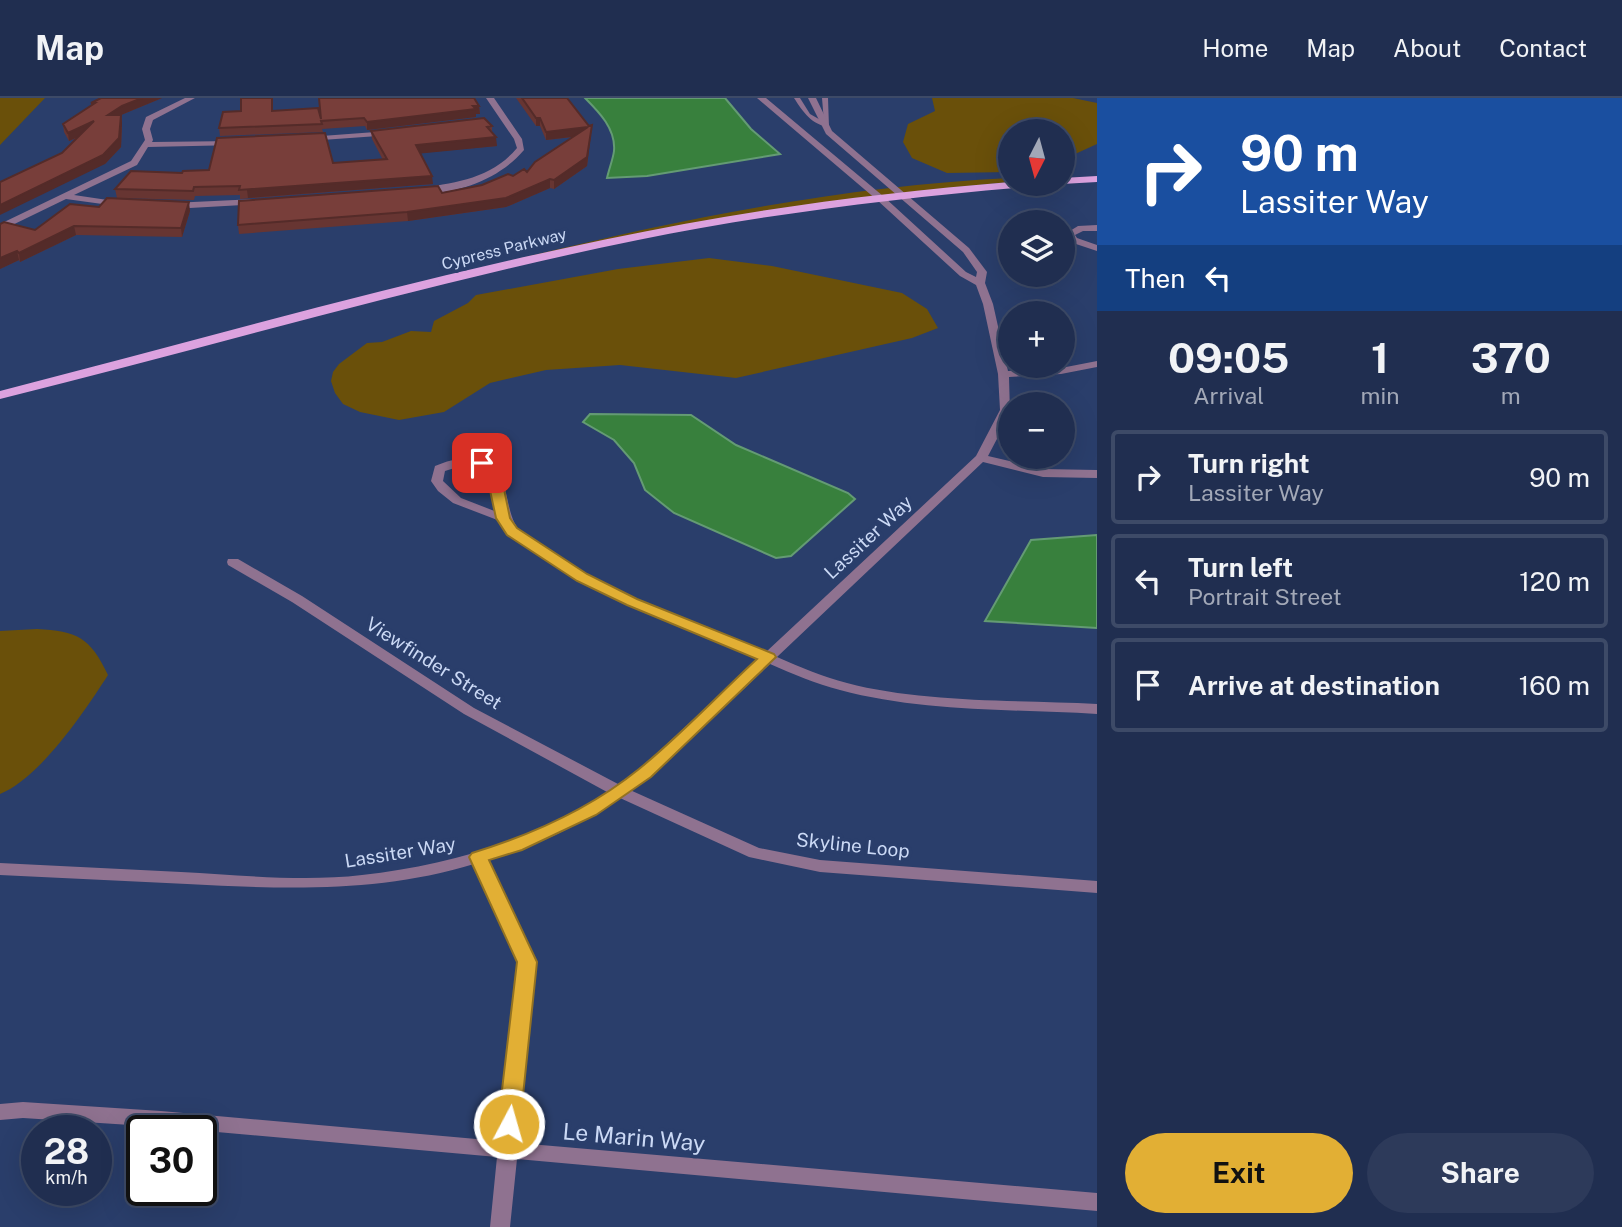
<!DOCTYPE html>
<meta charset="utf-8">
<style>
body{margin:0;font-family:"Public Sans",sans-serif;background:#2d3a5a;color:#f1f3f6;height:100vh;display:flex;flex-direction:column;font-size:26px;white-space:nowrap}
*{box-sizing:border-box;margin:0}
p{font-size:23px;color:#a2a8b7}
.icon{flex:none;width:38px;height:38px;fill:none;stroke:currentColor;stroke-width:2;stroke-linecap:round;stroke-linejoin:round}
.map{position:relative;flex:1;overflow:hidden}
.details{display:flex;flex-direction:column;background:#202e50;width:525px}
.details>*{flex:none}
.hud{background:#1a4fa0;color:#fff;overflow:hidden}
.needle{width:46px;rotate:186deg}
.controls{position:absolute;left:998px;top:21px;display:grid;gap:14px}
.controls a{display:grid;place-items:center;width:77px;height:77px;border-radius:50%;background:#202e50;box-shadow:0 7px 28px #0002,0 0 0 2px #3d4a67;font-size:35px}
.speed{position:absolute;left:21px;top:1017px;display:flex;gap:14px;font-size:35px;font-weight:700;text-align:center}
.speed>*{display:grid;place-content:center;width:91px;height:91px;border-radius:50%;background:#202e50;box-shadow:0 7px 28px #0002,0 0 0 2px #3d4a67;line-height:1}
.speed small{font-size:18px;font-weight:400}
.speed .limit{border:4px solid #111;border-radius:10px;background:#fff;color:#111}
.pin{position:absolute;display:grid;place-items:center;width:60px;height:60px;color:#fff;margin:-30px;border-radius:14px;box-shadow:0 4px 10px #0006}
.me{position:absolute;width:77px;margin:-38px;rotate:6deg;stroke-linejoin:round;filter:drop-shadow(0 0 5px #0008)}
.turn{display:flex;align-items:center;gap:24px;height:147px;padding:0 28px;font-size:32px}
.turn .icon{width:91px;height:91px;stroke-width:2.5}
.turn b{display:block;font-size:49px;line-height:60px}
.then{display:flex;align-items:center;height:66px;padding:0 28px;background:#0003;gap:14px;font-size:26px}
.eta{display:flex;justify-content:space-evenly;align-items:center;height:119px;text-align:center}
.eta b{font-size:42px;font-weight:700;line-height:49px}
.button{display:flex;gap:14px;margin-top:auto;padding:14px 28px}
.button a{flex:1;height:80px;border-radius:42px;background:#e2af34;color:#111;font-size:28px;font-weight:700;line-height:80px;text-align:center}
.button a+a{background:#2d3a5a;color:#f1f3f6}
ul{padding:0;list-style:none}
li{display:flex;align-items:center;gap:21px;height:94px;margin:0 14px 10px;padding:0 14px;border:4px solid #3d4a67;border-radius:7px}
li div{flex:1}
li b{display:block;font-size:26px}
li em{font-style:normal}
header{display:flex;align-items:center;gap:42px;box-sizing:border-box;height:98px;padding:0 35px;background:#202e50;border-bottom:2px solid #3d4a67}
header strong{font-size:33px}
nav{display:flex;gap:38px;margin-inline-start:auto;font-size:24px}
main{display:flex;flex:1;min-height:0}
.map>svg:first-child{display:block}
.green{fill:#6a500a}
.water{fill:#38803d;stroke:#649b74;stroke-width:2}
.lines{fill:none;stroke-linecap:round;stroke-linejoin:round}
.service{fill:#8f7290;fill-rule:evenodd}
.minor{fill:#8f7290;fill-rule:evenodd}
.primary{fill:#dca2df;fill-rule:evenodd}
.wall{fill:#673532}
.shaded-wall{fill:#542b29}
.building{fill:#783e3a;stroke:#542b29;stroke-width:2}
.route{fill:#e2af34;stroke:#937222;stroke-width:2}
.labels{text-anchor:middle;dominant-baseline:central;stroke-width:7;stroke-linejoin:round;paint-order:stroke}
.far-street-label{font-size:16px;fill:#cbd9f5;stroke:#2a3e6b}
.street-label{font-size:19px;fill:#cbd9f5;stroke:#2a3e6b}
.near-street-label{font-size:23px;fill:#cbd9f5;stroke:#2a3e6b}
</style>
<header>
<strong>Map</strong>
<nav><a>Home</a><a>Map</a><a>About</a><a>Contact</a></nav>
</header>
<main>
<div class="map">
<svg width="1097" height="1129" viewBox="0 0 1097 1129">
<rect width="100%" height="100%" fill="#2a3e6b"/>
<path class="green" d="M0 0H45L0 47Z
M932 0H1073L1097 5V46L1062 62V33H1010V74L947 75 912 60 903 44 908 26 935 13Z
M1010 80V84C828 100 651 129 474 172 650 127 828 89 1010 80Z
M709 160 772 168 902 195 927 211 938 230 912 240 736 280 620 267 546 272 490 285 444 314 399 322 360 314 343 306 335 295 331 283 333 274 339 266 367 245 382 244 411 233 431 234 434 223 468 205 476 197 618 171Z
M37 531C77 533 90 539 108 577 85 613 40 680 0 696V533Z"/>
<path class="water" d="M585 0H725L751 31 780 56 647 78 607 80C609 71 613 61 614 53 616 31 599 14 585 0Z
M590 316 691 317 736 347 848 395 855 401 791 458 776 460 674 415 645 392 634 365 614 342 583 324Z
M1097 437V530L985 523 1031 442Z"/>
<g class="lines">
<path class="service" d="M794 0H800L810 16 824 24 822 0H828L829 29C812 27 803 14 794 0Z"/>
<path class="minor" d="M185 0H195L153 22 150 31 153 42 152 44 235 43H238V47L148 49 137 67 74 97 121 104 125 107 124 109 66 101 0 133V126L131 63 145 42 142 31 146 19Z
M486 0H494L522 41 524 52C500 81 455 98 417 95V91C455 84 490 82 517 50L514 41Z
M757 0H766L883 98 966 174 976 179 977 174 963 154 826 36 808 0H816L832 33 969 150 987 174 985 185 993 206 1008 273 1061 270 1097 263V269L1061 276 1009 279 1010 316 988 358 1043 371 1097 372V380L1043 379 983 364 777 559C800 569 823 579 847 585 922 605 1019 602 1097 606V616C1014 611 921 614 840 592 816 586 793 576 770 566L650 679 630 692 759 750 820 762 1097 783V795L820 774 749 759 620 700C580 728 535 748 488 762L536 864 518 1045 1097 1095V1113L517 1061 510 1129H490L497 1059 161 1029 23 1020 0 1022V1006L23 1004 161 1013 499 1043 518 864 474 766C380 795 284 791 187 786 125 783 62 780 0 777V765C60 768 121 771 181 774 241 777 303 784 362 777 448 767 535 743 607 694L464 616 292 504 228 467 227 464 228 461H238L302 498 474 610 618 686 640 671 758 561 635 509 576 481 515 442 500 423 453 405 438 393 431 383 435 368C450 362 465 357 482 362 515 372 500 418 524 437 590 491 688 521 766 554L976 358 1000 312 998 276 983 206 976 187 960 178 877 102ZM474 367C494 374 493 396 497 414L461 400 443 383 445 373 461 368Z
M389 33 393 35 392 37 308 43 304 41 308 39Z
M257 101 261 104 260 106 172 111 168 108 172 105Z
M1097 127V133H1083L1075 137 1077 140 1097 147V153L1070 144 1065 136 1078 128Z"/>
<path class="primary" d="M1097 78V84L1062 86H1060H1062V80Z
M1010 84 1031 86 1026 89C896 100 766 116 638 142 423 186 213 248 0 301V293C227 234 453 169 684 126 792 106 901 93 1010 84Z"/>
</g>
<path class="wall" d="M162 0 121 17 122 25 121 49 105 66 62 55 77 40 69 43 64 34 63 26 91 8V5Z
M241 0H272V12L320 20 479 8 480 16H476V19L367 32 365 28 322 31 323 34 220 38 219 30 241 13Z
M516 0H567L589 28 592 27 587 68 554 91 550 90 506 109 408 123 239 136 238 127 442 95 482 87 527 74 573 39 546 42 540 28H536Z
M492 28V34L497 48 420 55 433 86 240 101V97L195 98 194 102 117 100 115 91 182 75 209 72 383 62 372 41 371 33Z
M99 109 190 113 182 139 76 137 20 164 19 162 0 171 35 132Z"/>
<path class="shaded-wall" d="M142 0H162L121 17 122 25 121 49 105 66 0 117V107L108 17 122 8Z
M479 8 480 16H476V19L367 32V24Z
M536 20H540V28H536Z
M94 23 95 31 69 43 68 35Z
M592 27 587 68 554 91V82Z
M588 29V37L546 42V34Z
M496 39 497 48 416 56V47Z
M432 78 433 86 248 100 247 92Z
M550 81V90L506 109 408 123 407 114Z
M189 104 190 113 182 139 181 130Z
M74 128 76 137 20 164 19 155Z
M17 153 19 162 0 171V160Z"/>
<path class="building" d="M101 0H142L122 8 108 17H121L119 40 103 57 0 107V84L62 55 94 23 68 35 63 26 95 5H91Z
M241 0H272V13L318 10 321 21 319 0H474L479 8H473L476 11 367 24 364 20 321 23 322 26 219 30 223 14 241 13Z
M522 0H567L589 28 592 27 587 59 554 82 550 81 506 100 407 114 238 127 239 103 438 88 442 95 482 87 508 76 513 78 524 71 527 74 535 64 588 29 546 34 540 20H536Z
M484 20 492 28 487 29 496 39 416 47 432 78 239 92 240 88 194 89 193 93 115 91 131 73 182 75 183 73 209 72 217 40 325 35 333 65 387 61 371 33Z
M107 100 189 104 181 130 74 128 19 155 17 153 0 160V126L4 124 35 132 70 106 99 109Z"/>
<path class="route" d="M482 361 500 372 510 420 517 430 587 476 637 501 774 556 776 559 651 679 596 717 522 752 489 762 537 864 520 1026 516 1032 509 1034 501 1032 498 1026 517 864 469 759 472 755C531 737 591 710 639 671 681 637 718 597 757 561L627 507 577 483 507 437 496 420 486 374 475 365Z"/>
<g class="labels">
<g class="far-street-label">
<text transform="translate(504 151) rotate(-14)">Cypress Parkway</text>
</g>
<g class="street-label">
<text transform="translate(868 439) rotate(-43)">Lassiter Way</text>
<text transform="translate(434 565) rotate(32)">Viewfinder Street</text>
<text transform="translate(853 747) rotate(6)">Skyline Loop</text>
<text transform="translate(400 754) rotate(-9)">Lassiter Way</text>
</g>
<g class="near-street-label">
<text transform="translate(634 1039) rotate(5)">Le Marin Way</text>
</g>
</g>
</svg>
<div class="controls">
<a><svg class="needle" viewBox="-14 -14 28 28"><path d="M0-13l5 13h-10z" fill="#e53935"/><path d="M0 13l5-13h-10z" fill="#a2a8b7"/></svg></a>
<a><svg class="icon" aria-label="layers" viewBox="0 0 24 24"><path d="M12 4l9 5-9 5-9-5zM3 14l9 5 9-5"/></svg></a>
<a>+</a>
<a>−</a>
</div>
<div class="speed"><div>28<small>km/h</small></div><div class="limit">30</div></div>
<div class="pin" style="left:482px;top:365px;background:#d93025"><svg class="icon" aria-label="arrive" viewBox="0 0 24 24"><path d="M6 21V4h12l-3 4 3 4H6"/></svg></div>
<svg class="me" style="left:509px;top:1026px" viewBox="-20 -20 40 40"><circle r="17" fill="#e2af34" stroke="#fff" stroke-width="3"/><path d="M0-11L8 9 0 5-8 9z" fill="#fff"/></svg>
</div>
<section class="details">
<div class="hud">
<div class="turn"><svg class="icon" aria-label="right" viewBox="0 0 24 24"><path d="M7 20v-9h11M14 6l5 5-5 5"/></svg><div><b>90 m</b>Lassiter Way</div></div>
<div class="then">Then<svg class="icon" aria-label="left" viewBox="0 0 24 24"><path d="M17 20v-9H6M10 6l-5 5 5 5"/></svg></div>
</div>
<div class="eta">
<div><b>09:05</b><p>Arrival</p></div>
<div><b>1</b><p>min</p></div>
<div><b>370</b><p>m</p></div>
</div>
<ul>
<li><svg class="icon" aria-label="right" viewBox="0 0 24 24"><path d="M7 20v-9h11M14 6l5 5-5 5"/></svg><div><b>Turn right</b><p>Lassiter Way</p></div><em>90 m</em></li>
<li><svg class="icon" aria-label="left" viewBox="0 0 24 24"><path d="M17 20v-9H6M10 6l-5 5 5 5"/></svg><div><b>Turn left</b><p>Portrait Street</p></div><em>120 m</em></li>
<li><svg class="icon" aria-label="arrive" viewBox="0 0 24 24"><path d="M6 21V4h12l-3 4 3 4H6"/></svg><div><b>Arrive at destination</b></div><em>160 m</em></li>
</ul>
<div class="button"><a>Exit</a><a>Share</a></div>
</section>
</main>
